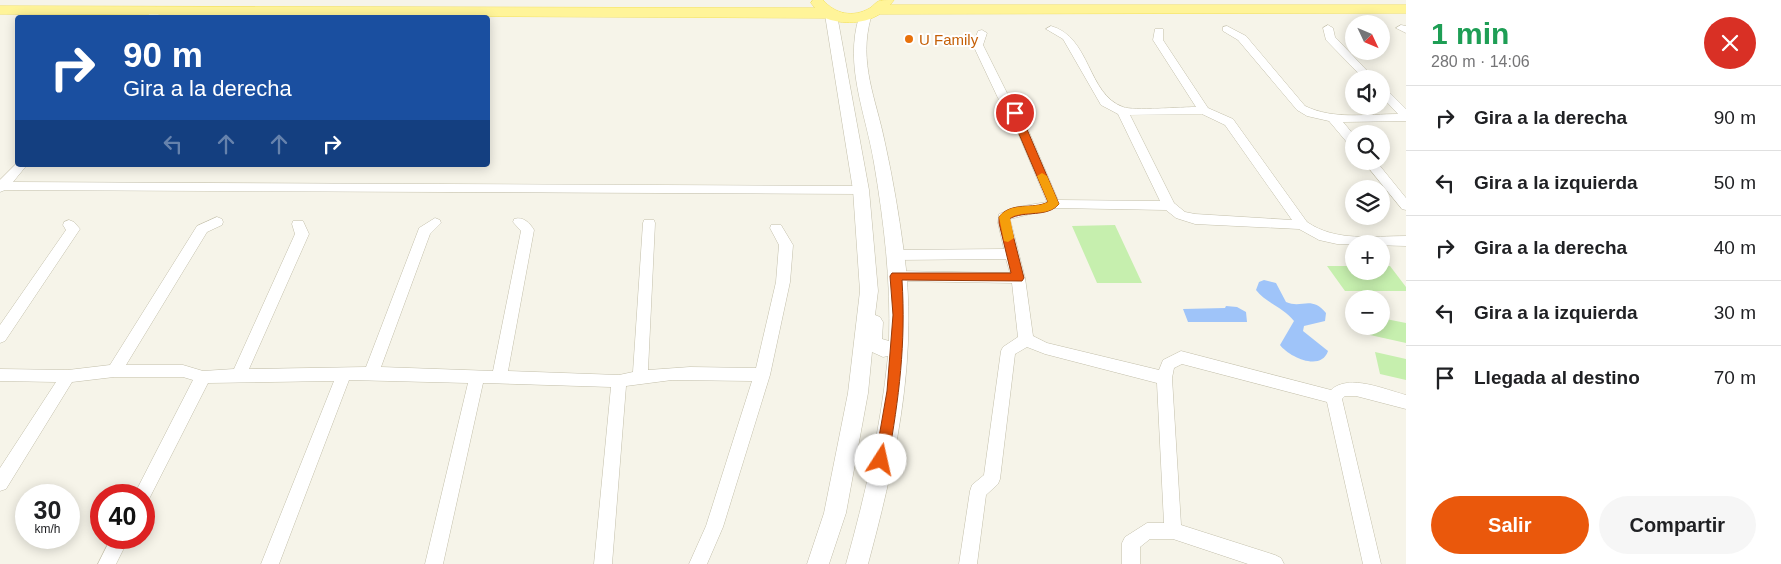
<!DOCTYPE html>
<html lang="es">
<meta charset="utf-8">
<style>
body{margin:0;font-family:Arial,sans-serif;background:#f6f6f6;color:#202124;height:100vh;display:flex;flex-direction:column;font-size:19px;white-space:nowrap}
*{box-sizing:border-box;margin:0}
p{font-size:16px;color:#757577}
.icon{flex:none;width:28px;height:28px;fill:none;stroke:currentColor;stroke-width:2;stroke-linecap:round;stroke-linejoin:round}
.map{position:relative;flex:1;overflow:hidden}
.details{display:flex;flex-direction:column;background:#fff;width:375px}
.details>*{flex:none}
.banner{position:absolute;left:15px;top:15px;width:475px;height:152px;border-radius:5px;box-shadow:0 2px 12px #0003;background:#1a4fa0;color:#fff;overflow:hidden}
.needle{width:32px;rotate:134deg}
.controls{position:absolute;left:1345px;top:15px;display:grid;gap:10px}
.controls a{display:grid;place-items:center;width:45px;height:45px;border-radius:50%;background:#fff;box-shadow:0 2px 12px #0003;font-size:25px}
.speed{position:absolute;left:15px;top:484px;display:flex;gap:10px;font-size:25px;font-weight:700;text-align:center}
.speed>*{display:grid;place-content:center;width:65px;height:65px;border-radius:50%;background:#fff;box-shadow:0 2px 12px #0003;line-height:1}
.speed small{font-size:12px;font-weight:400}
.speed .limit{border:8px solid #d22;background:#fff;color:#111}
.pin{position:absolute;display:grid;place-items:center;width:42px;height:42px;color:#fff;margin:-21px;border:2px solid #fff;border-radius:50%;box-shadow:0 1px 5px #0007}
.me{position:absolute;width:55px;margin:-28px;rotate:10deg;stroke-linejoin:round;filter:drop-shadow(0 0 4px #0008)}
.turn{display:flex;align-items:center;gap:18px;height:105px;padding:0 25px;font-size:22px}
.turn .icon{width:65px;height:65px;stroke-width:2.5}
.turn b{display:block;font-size:35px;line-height:42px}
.lanes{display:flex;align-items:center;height:48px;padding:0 25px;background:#0003;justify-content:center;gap:25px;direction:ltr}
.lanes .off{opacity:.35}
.round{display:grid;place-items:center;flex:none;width:52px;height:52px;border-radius:26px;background:#f6f6f6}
.headline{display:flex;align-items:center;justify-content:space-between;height:85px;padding:0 25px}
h1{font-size:30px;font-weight:600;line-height:38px;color:#1e9e55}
.action{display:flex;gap:10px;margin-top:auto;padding:10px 25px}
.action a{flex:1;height:58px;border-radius:30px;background:#ea580c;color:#fff;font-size:20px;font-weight:600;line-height:58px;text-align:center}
.action a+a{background:#f6f6f6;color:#202124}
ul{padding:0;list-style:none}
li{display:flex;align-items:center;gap:15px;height:65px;padding:0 25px;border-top:1px solid #e0e0e0}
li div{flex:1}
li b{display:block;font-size:19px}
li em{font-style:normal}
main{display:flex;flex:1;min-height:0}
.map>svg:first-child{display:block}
.green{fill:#c6efae}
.water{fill:#9fc4f9}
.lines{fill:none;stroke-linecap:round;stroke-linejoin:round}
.minor-casing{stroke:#c3bfaa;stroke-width:1}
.tertiary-casing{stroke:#c3bfaa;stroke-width:1}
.primary-casing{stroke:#f2df5c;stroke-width:1}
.minor{fill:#fff;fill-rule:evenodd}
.tertiary{fill:#fff;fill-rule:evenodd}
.primary{fill:#fff499;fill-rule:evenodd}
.route{fill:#ea580c;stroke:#983908}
.slow{fill:#f59e0b}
.food-dot{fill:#e8710a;stroke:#fff;stroke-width:2}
.labels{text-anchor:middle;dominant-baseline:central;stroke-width:4;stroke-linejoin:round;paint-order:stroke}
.far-food-label{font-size:15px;fill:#c56008;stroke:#fff;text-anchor:start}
</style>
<main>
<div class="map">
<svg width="1406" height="564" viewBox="0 0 1406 564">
<rect width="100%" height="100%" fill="#f6f4e9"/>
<path class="green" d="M1115 225 1142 283H1097L1072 226Z
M1327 266H1354V271H1381V266H1390L1406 287V291H1345Z
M1381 318 1406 323V343L1370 335 1368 326H1381Z
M1375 352 1406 359V380L1380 374Z"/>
<path class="water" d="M1264 280 1276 283 1286 302C1302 309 1311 295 1326 313L1325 321 1304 326 1303 331 1328 351C1321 372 1289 357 1280 345L1294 321C1283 307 1266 303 1256 290L1259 282Z
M1226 306 1237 307 1246 312 1247 322H1188L1183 309 1225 308Z"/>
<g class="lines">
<g class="minor-casing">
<path id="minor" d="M157 7 162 10 156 18H146L154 8Z
M1328 25 1333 28 1335 37 1375 79H1364L1326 40 1323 28Z
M1401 25 1406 26V33L1396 28Z
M1051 26C1091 37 1087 94 1123 107 1133 111 1182 107 1196 107L1153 40 1155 29H1163V40L1208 108 1233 119 1307 222C1336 242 1372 236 1406 236V246L1337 244 1319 240 1299 229 1195 224 1176 218 1166 210 1055 208 1010 219 1025 278 1033 336 1047 343 1159 370 1163 360 1181 351 1331 390C1349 373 1386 390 1406 395V409L1356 396H1345L1342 399 1381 564H1363L1327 402 1182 364 1174 368 1172 378 1181 525 1275 555 1281 558 1284 564H1248L1173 539H1150L1140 547V564H1122V543L1125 537 1147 523H1164L1157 383 1045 354 1027 347 1015 354 1000 479 998 484 986 495 977 564H959L970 491 972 485 984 475 1001 351 1003 347 1018 337 1012 283 896 281 891 280 889 276 891 272 896 271 1010 273 1006 259 894 260 889 259 887 255 889 251 894 250 1004 249 998 223 999 214 1017 207 1047 202 1010 114 998 98 973 45 978 31 982 30 987 33 983 45 1009 97 1021 113 1058 200 1160 201 1118 114 1101 105 1063 39 1046 29ZM1202 114 1225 125 1292 220 1195 214 1185 212 1174 203 1130 115Z
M1227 26 1246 36 1305 106C1334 120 1367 114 1398 114L1381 96V87L1385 88 1406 109V121L1343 122 1354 135V147L1350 146 1329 121 1307 116 1297 110 1238 40 1223 31V27Z
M1363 161H1376L1406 198V210L1402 209Z
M18 162V165H27L13 182 861 186 867 190 861 194 5 190 0 192V180Z
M217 217 222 219 223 222 222 225 207 232 126 365H183L203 371 234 369 295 234 292 224 293 221H303L309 234 249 369 366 367 418 231 419 228 435 218 440 220 441 223 430 234 381 367 493 371 521 231 513 222 514 219C523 216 530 223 534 230L508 371 619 375 633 372 643 223 644 220H654L655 223 648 370 690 367 756 368 776 282 779 245 770 228 771 225H781L793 245 790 282 770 375 723 527 707 564H689L706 526 752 381 672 380 626 386 612 564H594L611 387 483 383 443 564H425L468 383 349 380 279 564H261L334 381 208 383 148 501 144 502V495H134L193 380 183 377H114L72 382 6 489 0 491V468L56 382 0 381V369L68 370 110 365 197 226Z
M69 220 74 222 80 229 5 341 0 343V325L66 230 63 225 64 222Z
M111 538H129L116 564H98Z"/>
</g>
<g class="tertiary-casing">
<path id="tertiary" d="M831 11 837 15 869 190 878 291 875 315 880 317 883 322 882 339 889 341C891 281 884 222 874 163 866 114 844 66 859 17L865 13 871 17C858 63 876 98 885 143 894 184 901 227 906 269 916 369 894 468 868 564H846C865 496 881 427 888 356L883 357 872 352 868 393 846 513 829 564H807L824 513 848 393 860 291 853 190 825 15Z"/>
</g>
<g class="primary-casing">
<path id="primary" d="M813 0H823C835 14 853 18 870 8 873 6 876 2 879 1 882 0 890 0 894 0L890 5H1406V13L880 14C864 24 843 25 825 18L0 14V6L815 8 811 3Z"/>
</g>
<use href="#minor" class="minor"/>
<use href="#tertiary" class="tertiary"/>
<use href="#primary" class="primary"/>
</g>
<path class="route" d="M1015 110 1020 113 1059 204C1047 218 1025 210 1009 219L1024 278 1022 281 902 280C906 343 899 398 888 460L886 464 881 466 877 464 875 460 887 391 893 315 890 276 892 273H1011L999 223V217C1011 201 1033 210 1048 202L1010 113Z"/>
<path class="slow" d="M1042 173 1047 176 1059 204C1047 218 1025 209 1010 218L1014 238 1008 242 1004 241 999 217C1011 201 1033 210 1048 202L1037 176Z"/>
<circle class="food-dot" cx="909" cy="39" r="5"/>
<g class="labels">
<g class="far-food-label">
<text x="919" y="39">U Family</text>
</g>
</g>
</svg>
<div class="controls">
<a><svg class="needle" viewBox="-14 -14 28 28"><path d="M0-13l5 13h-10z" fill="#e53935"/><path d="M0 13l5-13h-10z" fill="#757577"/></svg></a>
<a><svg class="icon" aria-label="sound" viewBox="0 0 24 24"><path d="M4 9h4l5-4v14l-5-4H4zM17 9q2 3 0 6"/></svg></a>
<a><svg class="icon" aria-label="search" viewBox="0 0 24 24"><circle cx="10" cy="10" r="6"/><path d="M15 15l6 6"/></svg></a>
<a><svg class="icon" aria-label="layers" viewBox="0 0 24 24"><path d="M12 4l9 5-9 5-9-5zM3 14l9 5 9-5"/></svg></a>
<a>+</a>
<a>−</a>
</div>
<div class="speed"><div>30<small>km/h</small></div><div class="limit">40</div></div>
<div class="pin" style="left:1015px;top:113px;background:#d93025"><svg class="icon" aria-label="arrive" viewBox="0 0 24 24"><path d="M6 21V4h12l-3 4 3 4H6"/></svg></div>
<svg class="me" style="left:881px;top:460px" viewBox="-20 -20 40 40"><circle r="19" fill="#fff"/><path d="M0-13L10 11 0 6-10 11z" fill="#ea580c"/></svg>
<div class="banner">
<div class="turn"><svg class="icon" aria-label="right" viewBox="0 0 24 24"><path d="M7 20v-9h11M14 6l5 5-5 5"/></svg><div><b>90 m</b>Gira a la derecha</div></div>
<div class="lanes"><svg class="icon off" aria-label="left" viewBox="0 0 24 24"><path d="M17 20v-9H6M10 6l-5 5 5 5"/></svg><svg class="icon off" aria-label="ahead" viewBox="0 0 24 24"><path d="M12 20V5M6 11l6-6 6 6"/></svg><svg class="icon off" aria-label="ahead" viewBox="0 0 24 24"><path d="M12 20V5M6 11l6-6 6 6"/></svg><svg class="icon" aria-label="right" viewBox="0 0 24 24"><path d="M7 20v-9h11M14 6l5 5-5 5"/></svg></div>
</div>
</div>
<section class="details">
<div class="headline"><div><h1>1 min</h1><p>280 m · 14:06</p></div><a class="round" style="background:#d93025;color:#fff"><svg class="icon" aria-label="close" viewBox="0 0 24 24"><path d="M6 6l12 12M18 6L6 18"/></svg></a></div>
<ul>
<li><svg class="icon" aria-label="right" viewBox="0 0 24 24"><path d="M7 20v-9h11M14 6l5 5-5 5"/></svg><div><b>Gira a la derecha</b></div><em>90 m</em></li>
<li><svg class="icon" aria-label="left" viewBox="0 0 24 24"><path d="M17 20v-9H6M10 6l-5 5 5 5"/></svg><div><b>Gira a la izquierda</b></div><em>50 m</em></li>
<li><svg class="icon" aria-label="right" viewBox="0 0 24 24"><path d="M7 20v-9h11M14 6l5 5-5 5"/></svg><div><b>Gira a la derecha</b></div><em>40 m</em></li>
<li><svg class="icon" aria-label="left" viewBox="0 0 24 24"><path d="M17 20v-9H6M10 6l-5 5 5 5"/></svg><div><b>Gira a la izquierda</b></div><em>30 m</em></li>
<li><svg class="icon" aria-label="arrive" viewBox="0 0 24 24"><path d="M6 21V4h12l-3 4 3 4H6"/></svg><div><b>Llegada al destino</b></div><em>70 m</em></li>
</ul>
<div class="action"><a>Salir</a><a>Compartir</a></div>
</section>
</main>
